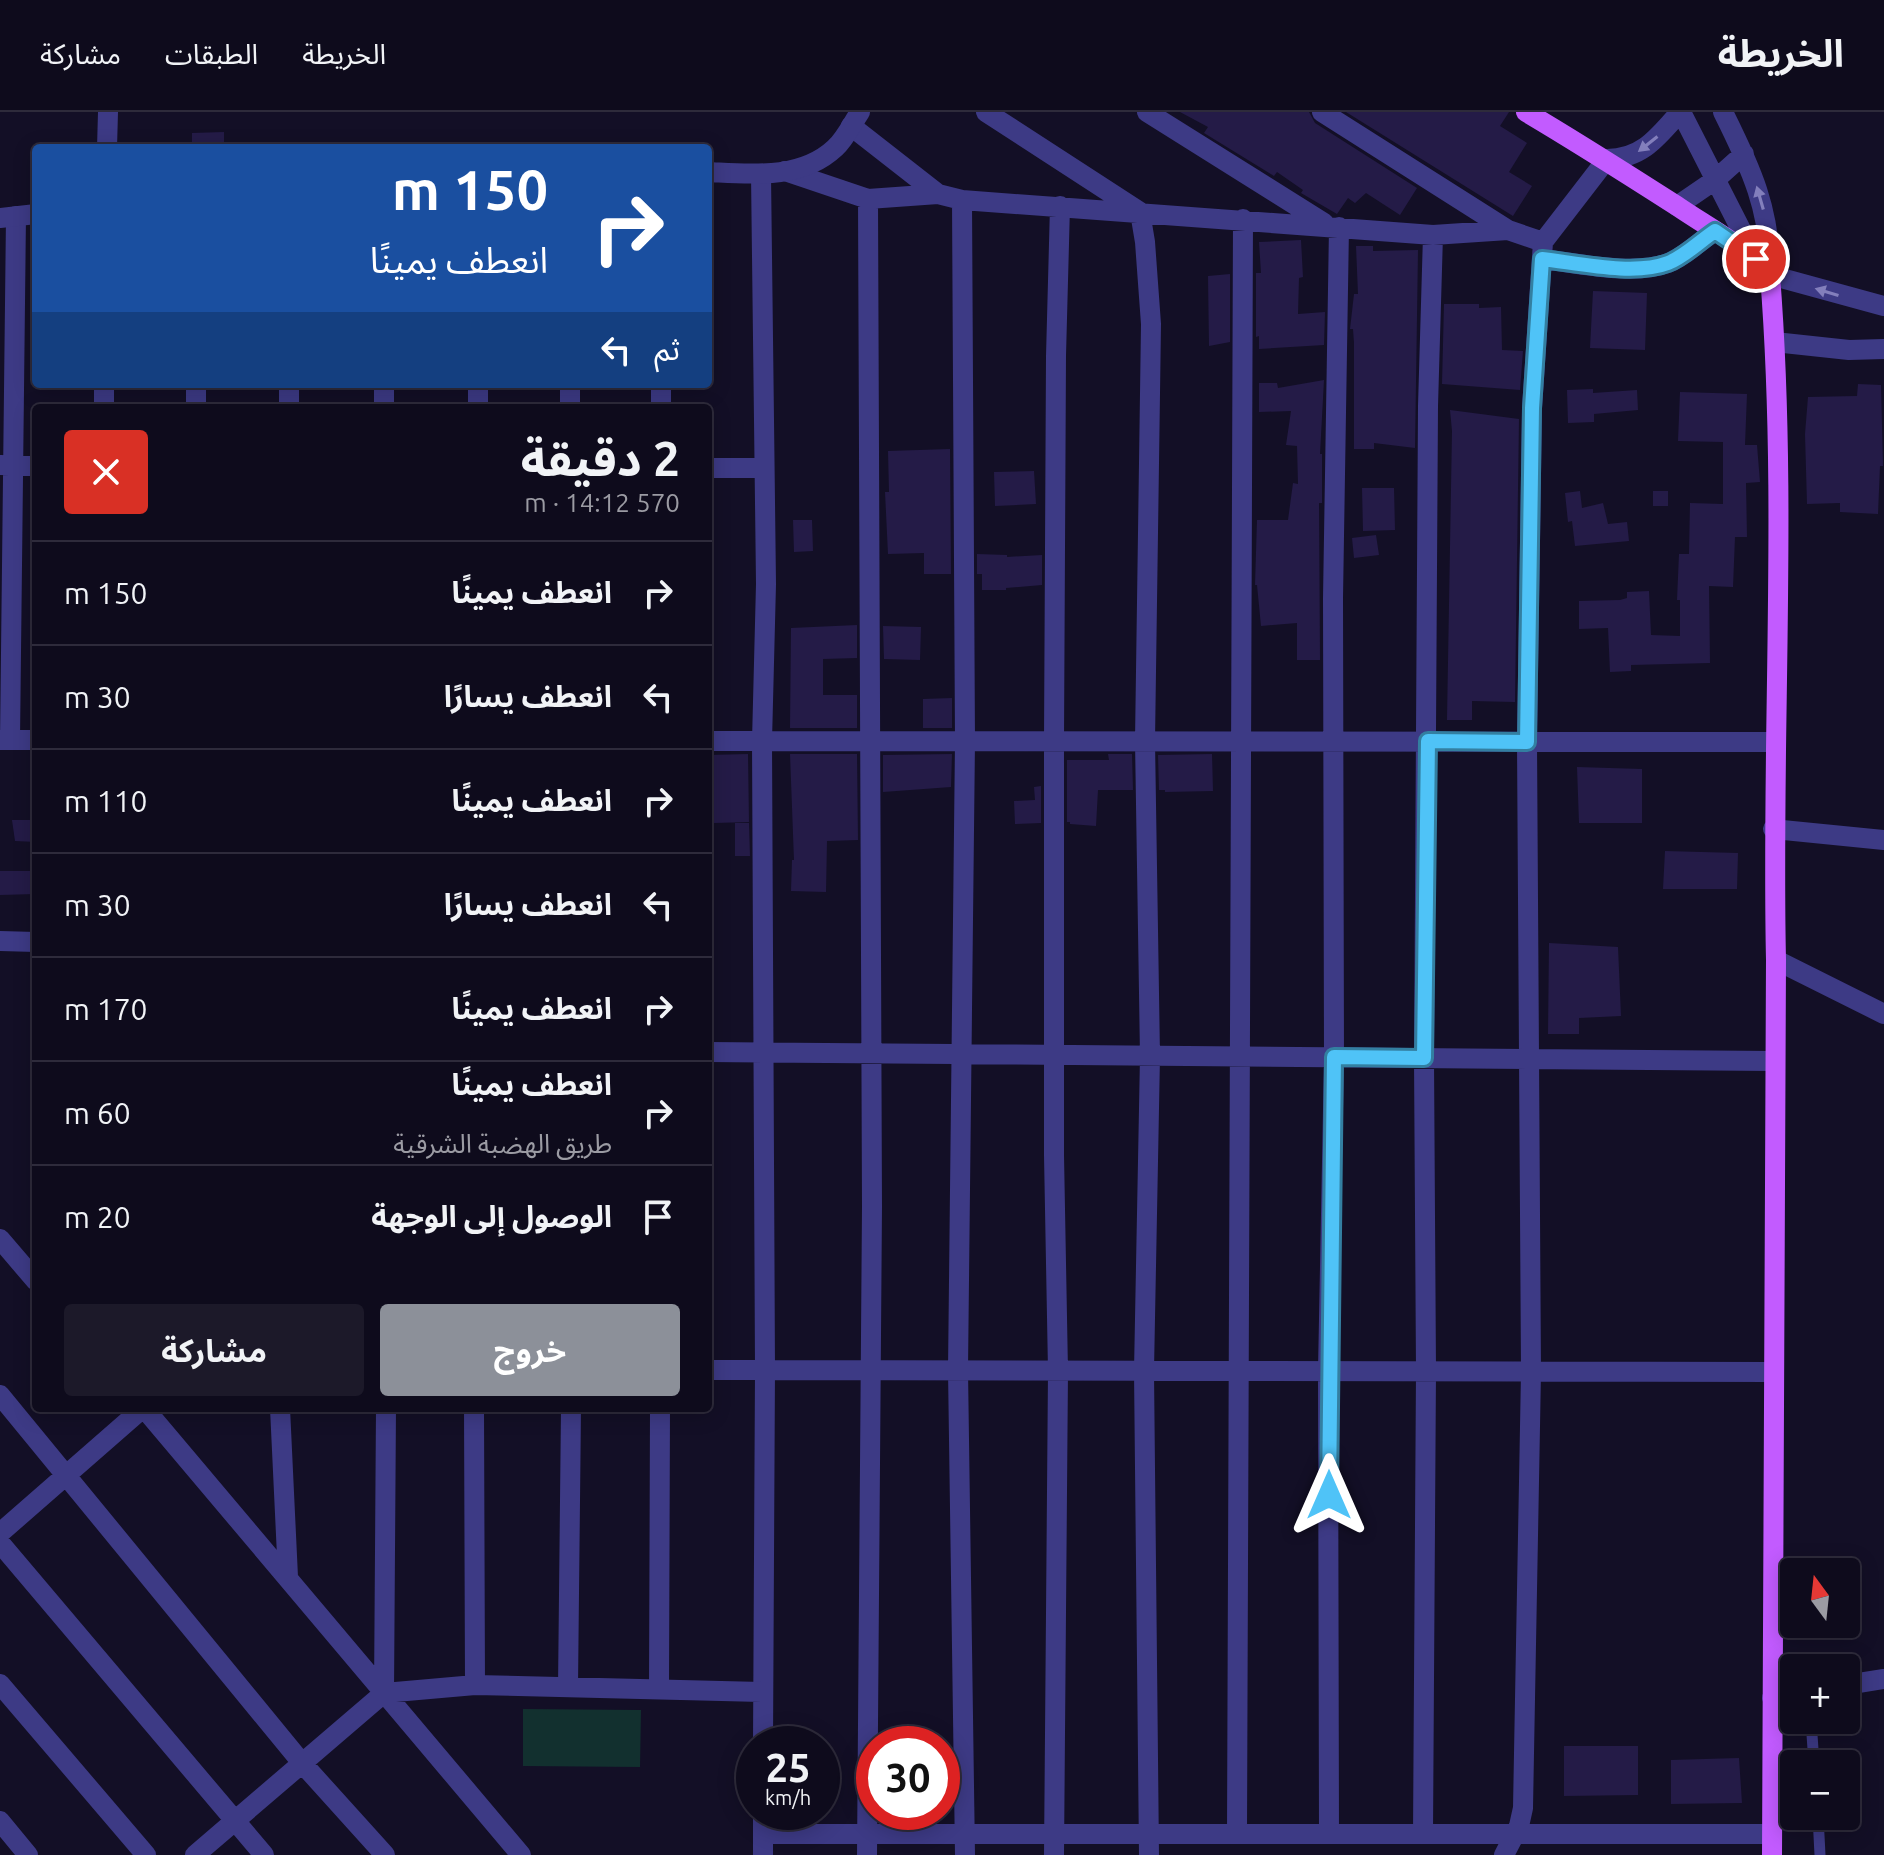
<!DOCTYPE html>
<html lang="ar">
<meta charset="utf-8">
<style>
body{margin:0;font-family:Ubuntu,"Noto Sans Arabic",sans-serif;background:#1c1929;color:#f1f3f6;direction:rtl;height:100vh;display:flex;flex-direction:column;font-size:30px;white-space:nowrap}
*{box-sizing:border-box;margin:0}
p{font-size:26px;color:#9b9ba3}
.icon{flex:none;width:44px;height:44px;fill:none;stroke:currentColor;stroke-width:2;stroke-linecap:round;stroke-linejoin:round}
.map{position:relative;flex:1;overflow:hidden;direction:ltr}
.details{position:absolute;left:32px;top:292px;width:680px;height:1008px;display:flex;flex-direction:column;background:#0e0b1c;border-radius:8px;box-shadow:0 4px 20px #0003,0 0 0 2px #2e2b3b;direction:rtl}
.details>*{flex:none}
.banner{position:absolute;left:32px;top:32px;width:680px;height:244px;border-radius:8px;box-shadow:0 4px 20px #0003,0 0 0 2px #2e2b3b;direction:rtl;background:#1a4fa0;color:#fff;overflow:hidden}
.needle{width:52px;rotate:345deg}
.fabs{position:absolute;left:1780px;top:1446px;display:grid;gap:16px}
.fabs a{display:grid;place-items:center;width:80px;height:80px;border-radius:8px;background:#0e0b1c;box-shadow:0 4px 20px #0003,0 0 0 2px #2e2b3b;font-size:40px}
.speed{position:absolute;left:736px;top:1614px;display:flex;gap:16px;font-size:40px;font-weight:700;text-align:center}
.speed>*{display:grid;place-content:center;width:104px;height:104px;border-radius:50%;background:#0e0b1c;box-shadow:0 4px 20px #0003,0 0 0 2px #2e2b3b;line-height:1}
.speed small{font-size:20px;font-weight:400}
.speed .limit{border:12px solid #d22;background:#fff;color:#111}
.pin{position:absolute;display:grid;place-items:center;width:68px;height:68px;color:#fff;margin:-34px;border:4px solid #fff;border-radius:50%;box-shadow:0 2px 8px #0007}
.me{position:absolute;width:88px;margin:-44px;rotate:0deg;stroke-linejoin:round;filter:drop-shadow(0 0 6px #0008)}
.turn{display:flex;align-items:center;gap:28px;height:168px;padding:0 32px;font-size:36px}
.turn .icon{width:104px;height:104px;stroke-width:2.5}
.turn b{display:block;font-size:56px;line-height:68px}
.then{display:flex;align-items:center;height:76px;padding:0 32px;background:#0003;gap:16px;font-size:30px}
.round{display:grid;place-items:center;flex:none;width:84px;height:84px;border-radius:8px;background:#1c1929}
.headline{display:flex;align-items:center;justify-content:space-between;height:136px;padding:0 32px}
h1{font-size:48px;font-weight:700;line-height:60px}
.button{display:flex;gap:16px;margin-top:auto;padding:16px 32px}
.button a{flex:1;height:92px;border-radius:8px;background:#8c9099;color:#fff;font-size:32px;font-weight:700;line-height:92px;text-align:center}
.button a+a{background:#1c1929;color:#f1f3f6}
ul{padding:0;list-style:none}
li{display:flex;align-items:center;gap:24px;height:104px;padding:0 32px;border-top:2px solid #2e2b3b}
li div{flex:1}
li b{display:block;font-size:30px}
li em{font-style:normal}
header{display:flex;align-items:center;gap:48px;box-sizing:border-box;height:112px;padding:0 40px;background:#0e0b1c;border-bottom:2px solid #2e2b3b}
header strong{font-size:38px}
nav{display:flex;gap:44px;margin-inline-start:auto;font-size:28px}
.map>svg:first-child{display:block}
.green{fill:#12302f}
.building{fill:#241b47}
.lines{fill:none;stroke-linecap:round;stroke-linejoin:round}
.service{stroke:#3d3a85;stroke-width:11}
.minor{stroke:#3d3a85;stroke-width:20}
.tertiary{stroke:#3d3a85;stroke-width:20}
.primary{stroke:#c25bff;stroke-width:20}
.oneway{fill:#837fbc}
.route-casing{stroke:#337fa1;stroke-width:20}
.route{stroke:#4fc3f7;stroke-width:14}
</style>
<header>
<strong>الخريطة</strong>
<nav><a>الخريطة</a><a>الطبقات</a><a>مشاركة</a></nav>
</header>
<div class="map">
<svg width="1884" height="1743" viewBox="0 0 1884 1743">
<rect width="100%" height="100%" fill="#130f26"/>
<path class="green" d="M523 1597 641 1598 640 1655 523 1654Z"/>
<path class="building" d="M1180 0H1309L1315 11 1417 76 1400 103 1366 81 1355 91 1348 86 1337 102 1301 81 1303 78 1277 60 1274 64 1204 21 1208 15Z
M1346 0H1509L1500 14 1527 31 1509 60 1532 74 1513 104Z
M224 20V36H192V21Z
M1301 128 1303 165 1299 166 1298 202 1325 200 1324 233 1259 237V224L1256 225V161H1261L1259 130Z
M1356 134H1373V139L1418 138 1415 336 1374 331V337H1354V231L1353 217H1350L1354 182H1358Z
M1230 162V230L1209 234 1208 164Z
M1593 179 1647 181 1645 238 1590 236Z
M1444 192H1479V196L1501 195 1502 238 1523 239 1520 278 1442 272Z
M1324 268 1320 342H1322V391H1319L1320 548H1297V511L1261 514 1257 473H1255L1257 408H1288L1293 371 1298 372 1297 334 1286 333 1291 299 1259 300V271H1277L1278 276Z
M1858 272 1881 273 1883 354H1880L1878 402 1840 400V391L1807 392 1805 322 1808 285 1857 284Z
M1593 277V281L1637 278 1638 298 1594 302V310L1568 311 1567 278Z
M1680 280 1747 282 1745 333H1757L1760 370 1746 371 1747 425H1735L1733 475 1709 474 1710 551 1631 553V559L1610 560 1608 516 1579 517V489L1620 488 1627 486V480L1649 479 1651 523 1680 524V488H1677L1679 442H1689L1690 391 1723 392V330L1678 329Z
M1450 298 1519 307 1515 590 1472 589V608H1447L1452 319Z
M950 337 951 462H924V441L888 442 885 380H889L888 339Z
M1034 359 1036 392 995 394 994 360Z
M1362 376H1394L1395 418 1363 419Z
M1580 379 1582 396 1603 391 1608 412 1627 410 1629 429 1575 434 1572 409 1568 410 1565 381Z
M1653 379H1668V394H1653Z
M793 408H812L813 439 794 440Z
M1376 423 1379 443 1354 446 1352 426Z
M977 442 1007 443V445L1042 443V473L1006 476V478H982V462H977Z
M857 513V546L823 547V583H857V616H790L791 516Z
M883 514 921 515 920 548 884 547Z
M952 586V616H923V587Z
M748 642 749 710 714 711 712 675H708V643Z
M790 642H857L858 728 827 729 826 780 791 779 792 748H794Z
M952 642 951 675 883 680V643Z
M1108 642H1132L1133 678H1098L1096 714 1070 712V710H1067V648H1109Z
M1212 642 1213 679 1165 680V678H1159L1158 643Z
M1577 655 1642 657V711H1579Z
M1041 674V711L1015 712 1014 689 1035 688 1034 675Z
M12 708H36V730L15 729Z
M735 711H749L750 744H735Z
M1665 739 1738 741 1737 777H1663Z
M0 759H36V782L0 783Z
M1549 831 1618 835 1621 904 1579 906V922H1548Z
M1564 1634H1638V1683L1564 1684Z
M1739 1646 1742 1691 1671 1692V1648Z"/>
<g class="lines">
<path class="service" d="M1811 1608 1814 1652
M1818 1704 1820 1743"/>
<path class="minor" d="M986 0 1140 100 1145 130 1151 212 1145 629 1150 944 1144 1259 1149 1743
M1147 0 1324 111
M1322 0 1508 118
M1681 0 1756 147
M1723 0C1751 56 1771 99 1770 163L1884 194
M851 14 938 82
M107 36 108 0
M785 59 868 87 938 82 962 88 1433 123 1508 118 1543 130 1607 47C1642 47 1658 25 1680 0
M761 62 766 472 762 629 765 1258 763 1632
M962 88 965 629 958 1258 965 1743
M1677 94 1715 68 1744 42
M1542 147C1577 151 1634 164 1668 151 1684 145 1700 129 1715 119
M1775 230 1849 238 1884 237
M478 272V296
M104 296V272
M196 296V272
M289 296V272
M384 296V272
M570 296V272
M661 296V272
M0 353 36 354
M708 356H763
M0 628H36
M10 628 16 104
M708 629 1774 630
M1773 717 1884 728
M0 829 36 830
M1776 848 1884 902
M708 940 1774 949
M0 1127 36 1169
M708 1258 1772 1260
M0 1283 302 1651 385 1743
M144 1296 521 1743
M280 1296 288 1465
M474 1296 475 1573
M0 1421 143 1296
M0 1431 264 1743
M0 1572 146 1743
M1846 1573 1884 1567
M568 1575 571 1296
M659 1577 660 1296
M384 1581 386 1296
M1772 1586 1794 1582
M0 1709 28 1743
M763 1722H1772
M1237 1722 1243 107
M1329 1722 1328 1259 1334 945 1333 486 1339 115
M1423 1722 1426 1259 1424 946 1428 294 1433 123
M195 1743 384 1581 475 1573 762 1580
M763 1743V1700
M867 1743 872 1094 868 87
M1054 1743 1058 1259 1054 1043V629L1056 244 1060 94
M1504 1743 1519 1714 1523 1696 1531 1260 1527 630 1532 296 1543 130"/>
<path class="tertiary" d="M708 60C750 62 801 68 835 36 845 27 852 12 860 0
M0 106 36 102"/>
<path class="primary" d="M1526 0C1577 30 1627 62 1677 94 1709 116 1745 134 1770 163 1788 391 1771 620 1776 848L1772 1743"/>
</g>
<defs><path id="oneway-solid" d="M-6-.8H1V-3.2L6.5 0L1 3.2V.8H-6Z" transform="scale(2)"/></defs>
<g class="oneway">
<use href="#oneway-solid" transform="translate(1648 32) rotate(142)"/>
<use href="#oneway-solid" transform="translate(1760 86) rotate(-106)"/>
<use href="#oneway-solid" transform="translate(1827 180) rotate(-163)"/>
</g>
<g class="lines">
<g class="route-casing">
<path id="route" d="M1329 1383 1334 945 1424 946 1428 629 1527 630 1532 296 1542 147C1578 151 1634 164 1668 151 1684 145 1700 129 1715 119L1756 147"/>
</g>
<use href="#route" class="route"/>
</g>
</svg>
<div class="fabs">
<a><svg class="needle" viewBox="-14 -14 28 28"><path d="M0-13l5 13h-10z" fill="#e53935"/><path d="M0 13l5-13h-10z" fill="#9b9ba3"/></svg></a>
<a>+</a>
<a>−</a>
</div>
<div class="speed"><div>25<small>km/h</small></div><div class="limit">30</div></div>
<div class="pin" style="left:1756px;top:147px;background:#d93025"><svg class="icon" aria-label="arrive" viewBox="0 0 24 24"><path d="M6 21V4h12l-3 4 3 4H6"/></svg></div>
<svg class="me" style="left:1329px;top:1383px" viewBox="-20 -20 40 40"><path d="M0-17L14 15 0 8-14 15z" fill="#4fc3f7" stroke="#fff" stroke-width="4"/></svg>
<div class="banner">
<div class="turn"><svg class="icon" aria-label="right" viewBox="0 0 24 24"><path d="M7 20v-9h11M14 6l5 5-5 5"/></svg><div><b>150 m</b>انعطف يمينًا</div></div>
<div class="then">ثم<svg class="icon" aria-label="left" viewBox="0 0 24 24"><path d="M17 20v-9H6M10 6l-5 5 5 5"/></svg></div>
</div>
<section class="details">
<div class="headline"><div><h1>2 دقيقة</h1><p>570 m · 14:12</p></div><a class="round" style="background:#d93025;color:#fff"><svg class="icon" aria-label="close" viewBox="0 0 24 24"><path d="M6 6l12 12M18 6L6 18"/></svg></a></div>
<ul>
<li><svg class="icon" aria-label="right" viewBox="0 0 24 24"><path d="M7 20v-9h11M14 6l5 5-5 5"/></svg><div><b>انعطف يمينًا</b></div><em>150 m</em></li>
<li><svg class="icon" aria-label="left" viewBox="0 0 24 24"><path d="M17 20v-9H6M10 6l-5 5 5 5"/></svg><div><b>انعطف يسارًا</b></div><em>30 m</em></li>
<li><svg class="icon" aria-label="right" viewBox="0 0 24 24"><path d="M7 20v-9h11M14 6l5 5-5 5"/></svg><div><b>انعطف يمينًا</b></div><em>110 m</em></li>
<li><svg class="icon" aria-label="left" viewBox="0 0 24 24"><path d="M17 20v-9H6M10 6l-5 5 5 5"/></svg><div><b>انعطف يسارًا</b></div><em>30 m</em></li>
<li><svg class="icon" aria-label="right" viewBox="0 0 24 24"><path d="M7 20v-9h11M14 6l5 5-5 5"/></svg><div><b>انعطف يمينًا</b></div><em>170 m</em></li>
<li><svg class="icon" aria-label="right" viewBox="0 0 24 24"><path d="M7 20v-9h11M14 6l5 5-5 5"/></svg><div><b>انعطف يمينًا</b><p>طريق الهضبة الشرقية</p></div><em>60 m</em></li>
<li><svg class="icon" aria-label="arrive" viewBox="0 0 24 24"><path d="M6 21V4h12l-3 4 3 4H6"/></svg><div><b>الوصول إلى الوجهة</b></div><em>20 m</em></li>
</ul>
<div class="button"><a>خروج</a><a>مشاركة</a></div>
</section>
</div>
